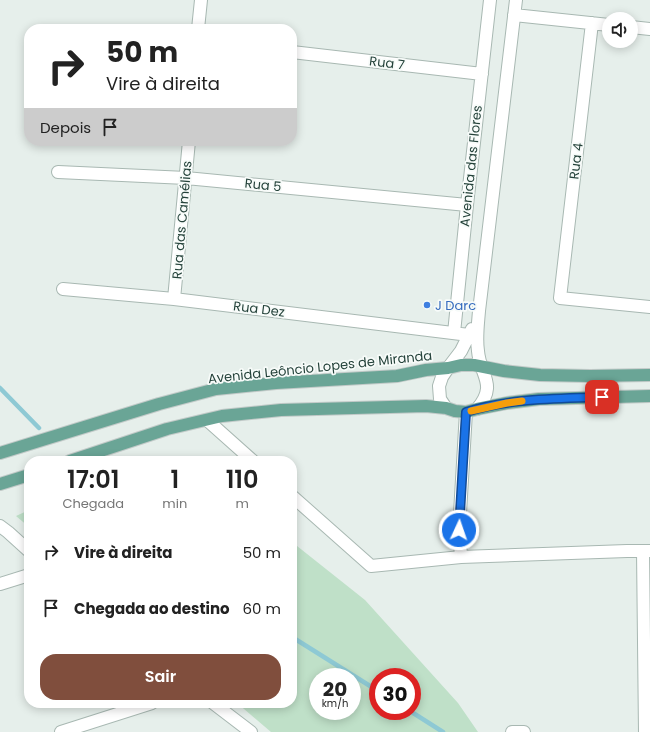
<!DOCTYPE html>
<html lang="pt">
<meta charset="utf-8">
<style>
body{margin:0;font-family:Poppins,sans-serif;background:#f2f2f2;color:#222;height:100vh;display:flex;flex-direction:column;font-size:15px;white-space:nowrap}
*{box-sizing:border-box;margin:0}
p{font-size:13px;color:#767676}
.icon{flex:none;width:22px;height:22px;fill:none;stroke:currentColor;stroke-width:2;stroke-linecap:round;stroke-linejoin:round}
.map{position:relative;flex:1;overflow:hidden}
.side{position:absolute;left:24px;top:456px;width:273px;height:252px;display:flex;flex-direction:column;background:#fff;border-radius:16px;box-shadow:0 2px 10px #0003}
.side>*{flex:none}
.top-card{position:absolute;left:24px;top:24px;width:273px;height:122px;border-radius:16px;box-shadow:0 2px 10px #0003;background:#fff;color:#222;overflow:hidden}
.buttons{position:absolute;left:602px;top:12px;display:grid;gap:8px}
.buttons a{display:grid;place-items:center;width:36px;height:36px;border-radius:50%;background:#fff;box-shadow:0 2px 10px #0003;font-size:20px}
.speed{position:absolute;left:309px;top:668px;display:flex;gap:8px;font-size:20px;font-weight:700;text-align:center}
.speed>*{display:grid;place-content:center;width:52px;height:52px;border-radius:50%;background:#fff;box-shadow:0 2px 10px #0003;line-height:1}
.speed small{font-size:10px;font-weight:400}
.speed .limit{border:6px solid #d22;background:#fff;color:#111}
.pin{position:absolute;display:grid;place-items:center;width:34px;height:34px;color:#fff;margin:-17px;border-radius:8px;box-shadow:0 2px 6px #0006}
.me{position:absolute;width:44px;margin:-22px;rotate:3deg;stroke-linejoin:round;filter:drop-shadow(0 0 3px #0008)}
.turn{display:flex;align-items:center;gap:14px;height:84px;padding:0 16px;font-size:18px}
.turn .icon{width:52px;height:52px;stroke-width:2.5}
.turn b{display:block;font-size:28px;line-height:34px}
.then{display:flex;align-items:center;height:38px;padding:0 16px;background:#0003;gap:8px;font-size:15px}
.eta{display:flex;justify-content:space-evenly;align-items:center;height:68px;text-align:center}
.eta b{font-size:24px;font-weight:600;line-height:28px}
.cta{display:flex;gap:8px;margin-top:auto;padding:8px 16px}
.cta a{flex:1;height:46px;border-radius:16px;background:#804e3d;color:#fff;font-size:16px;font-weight:600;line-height:46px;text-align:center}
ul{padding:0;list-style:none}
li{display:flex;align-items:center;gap:12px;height:56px;padding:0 16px}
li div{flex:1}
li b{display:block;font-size:15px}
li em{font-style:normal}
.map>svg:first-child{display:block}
.green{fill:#bfe0c8;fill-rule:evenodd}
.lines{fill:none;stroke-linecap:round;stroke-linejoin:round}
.stream{stroke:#8ec9d4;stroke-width:4.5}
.minor-casing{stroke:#a8b8b2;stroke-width:14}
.major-casing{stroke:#c2cac8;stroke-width:14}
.minor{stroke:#fff;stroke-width:12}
.major{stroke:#6aa596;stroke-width:12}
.route-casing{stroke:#114b97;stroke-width:10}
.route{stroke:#1a73e8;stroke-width:7}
.slow{stroke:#f59e0b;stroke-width:7}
.shop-dot{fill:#3f7fe0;stroke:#f7fbf9;stroke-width:1.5}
.labels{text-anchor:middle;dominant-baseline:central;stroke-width:3.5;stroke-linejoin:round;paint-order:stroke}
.street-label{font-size:13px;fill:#24423a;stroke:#f7fbf9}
.shop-label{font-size:13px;fill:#366cbe;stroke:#f7fbf9;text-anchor:start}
</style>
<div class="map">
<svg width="650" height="732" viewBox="0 0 650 732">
<rect width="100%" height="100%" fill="#e6efeb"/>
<path class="green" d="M29 510V527L16 516Z
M292 542 365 600 458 703 478 732H271L237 703H292ZM318 677H352V711H318ZM378 677H412V711H378Z"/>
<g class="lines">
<path class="stream" d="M0 388 39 428
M292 637 378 691
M410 711 443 732"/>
<g class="minor-casing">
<path id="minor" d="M514 15 609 25
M592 23 560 298 650 307
M631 27 650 29
M198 29 201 0
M292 52 482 74
M58 172 186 178 467 205
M63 289 174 299 469 335
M174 299 189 141
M454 333 467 205 490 0
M446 408 440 399 439 386 442 377 448 368 461 351 472 329
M477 409C498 384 480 376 478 351 476 338 478 324 479 311L516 0
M466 412 459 530 461 557 627 551H650
M207 420 253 461
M292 496 371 566 461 557
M0 526 8 532 29 551
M643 551 645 732
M0 584 29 575
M213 703 251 732
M61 732 152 703
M512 732H524"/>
</g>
<g class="major-casing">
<path id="major" d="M0 453 159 404 216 389 276 383 397 376 426 370 448 368 461 365H474L504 371 540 375 590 376 650 375
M70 461 167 429 222 416 281 410 426 406 446 408 455 411 466 412 477 409 507 403 539 399 650 396
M0 484 29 475"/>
</g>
<use href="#minor" class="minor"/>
<use href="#major" class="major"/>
</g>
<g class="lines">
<g class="route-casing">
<path id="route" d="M459 530 466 412C510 398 557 399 602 397"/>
</g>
<use href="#route" class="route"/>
<path class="slow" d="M471 411 507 403 522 401"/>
</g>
<circle class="shop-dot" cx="427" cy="305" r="4"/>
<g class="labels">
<g class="street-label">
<text transform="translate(387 63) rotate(7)">Rua 7</text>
<text transform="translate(576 161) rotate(-83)">Rua 4</text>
<text transform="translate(471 166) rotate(-84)">Avenida das Flores</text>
<text transform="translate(263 185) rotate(6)">Rua 5</text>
<text transform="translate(182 220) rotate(-85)">Rua das Camélias</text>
<text transform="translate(259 309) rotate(7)">Rua Dez</text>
<text transform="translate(320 367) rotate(-6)">Avenida Leôncio Lopes de Miranda</text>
</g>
<g class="shop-label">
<text x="435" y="305">J Darc</text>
</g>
</g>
</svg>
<div class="buttons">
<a><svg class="icon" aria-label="sound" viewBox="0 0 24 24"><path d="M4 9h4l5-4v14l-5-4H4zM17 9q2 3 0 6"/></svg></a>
</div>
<div class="speed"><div>20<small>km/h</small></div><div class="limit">30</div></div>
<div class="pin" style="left:602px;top:397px;background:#d93025"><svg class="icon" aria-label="arrive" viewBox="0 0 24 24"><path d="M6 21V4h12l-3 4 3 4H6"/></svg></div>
<svg class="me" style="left:459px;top:530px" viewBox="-20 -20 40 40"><circle r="17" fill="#1a73e8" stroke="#fff" stroke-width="3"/><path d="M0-11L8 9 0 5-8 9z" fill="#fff"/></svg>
<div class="top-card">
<div class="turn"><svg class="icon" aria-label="right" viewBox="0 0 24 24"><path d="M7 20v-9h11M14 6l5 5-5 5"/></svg><div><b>50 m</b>Vire à direita</div></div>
<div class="then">Depois<svg class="icon" aria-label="arrive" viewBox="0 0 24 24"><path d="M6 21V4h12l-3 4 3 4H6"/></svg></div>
</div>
<section class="side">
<div class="eta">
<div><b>17:01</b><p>Chegada</p></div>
<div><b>1</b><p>min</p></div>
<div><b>110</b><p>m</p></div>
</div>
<ul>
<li><svg class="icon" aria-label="right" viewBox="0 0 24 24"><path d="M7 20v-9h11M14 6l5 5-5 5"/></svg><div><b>Vire à direita</b></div><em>50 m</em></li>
<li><svg class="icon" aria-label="arrive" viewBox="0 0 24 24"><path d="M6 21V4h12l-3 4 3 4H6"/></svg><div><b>Chegada ao destino</b></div><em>60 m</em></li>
</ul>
<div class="cta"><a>Sair</a></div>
</section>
</div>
